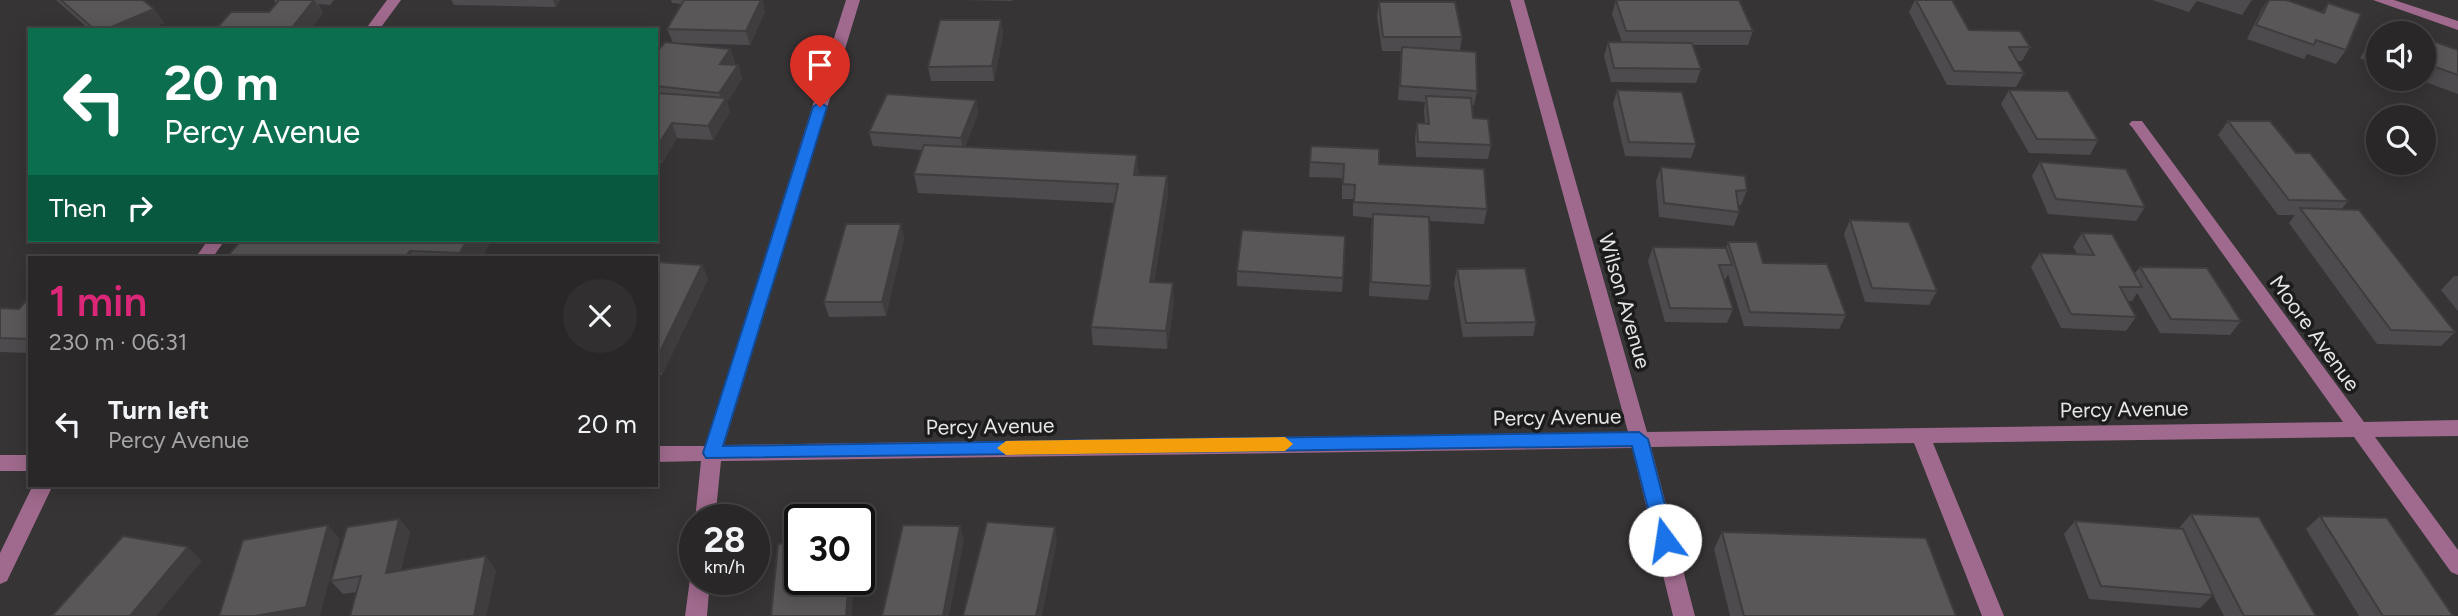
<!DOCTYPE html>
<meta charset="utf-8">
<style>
body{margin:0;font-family:Figtree,sans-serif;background:#312f30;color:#f1f3f6;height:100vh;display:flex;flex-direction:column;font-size:26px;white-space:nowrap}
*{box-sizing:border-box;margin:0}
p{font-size:23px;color:#a5a5a8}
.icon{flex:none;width:38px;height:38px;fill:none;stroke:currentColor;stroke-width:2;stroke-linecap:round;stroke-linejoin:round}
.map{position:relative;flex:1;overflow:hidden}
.details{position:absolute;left:28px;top:256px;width:630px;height:231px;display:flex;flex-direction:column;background:#292728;border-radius:0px;box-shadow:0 4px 18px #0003,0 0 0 2px #454445}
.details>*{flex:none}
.guide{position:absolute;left:28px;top:28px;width:630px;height:214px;border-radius:0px;box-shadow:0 4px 18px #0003,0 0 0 2px #454445;background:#0b6e4f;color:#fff;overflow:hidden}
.fabs{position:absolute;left:2366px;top:21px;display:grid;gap:14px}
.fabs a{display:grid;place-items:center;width:70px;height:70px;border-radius:50%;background:#292728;box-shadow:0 4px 18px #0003,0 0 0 2px #454445;font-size:35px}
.speed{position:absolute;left:679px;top:504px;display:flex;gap:14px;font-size:35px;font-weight:700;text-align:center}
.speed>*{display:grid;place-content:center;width:91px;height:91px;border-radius:50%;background:#292728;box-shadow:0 4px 18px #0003,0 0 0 2px #454445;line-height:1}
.speed small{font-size:18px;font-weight:400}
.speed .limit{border:4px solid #111;border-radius:10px;background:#fff;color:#111}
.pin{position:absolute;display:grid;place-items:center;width:60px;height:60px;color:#fff;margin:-72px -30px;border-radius:50% 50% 50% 0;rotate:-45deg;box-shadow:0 0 7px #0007}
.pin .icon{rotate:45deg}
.me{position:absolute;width:77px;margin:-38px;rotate:346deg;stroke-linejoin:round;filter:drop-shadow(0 0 5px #0008)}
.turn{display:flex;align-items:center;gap:24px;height:147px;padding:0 21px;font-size:32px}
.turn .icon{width:91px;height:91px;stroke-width:2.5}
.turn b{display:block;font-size:49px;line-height:60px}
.then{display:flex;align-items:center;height:66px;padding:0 21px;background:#0003;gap:14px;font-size:26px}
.round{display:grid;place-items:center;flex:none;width:74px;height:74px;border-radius:37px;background:#312f30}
.overview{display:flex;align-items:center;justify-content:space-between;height:119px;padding:0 21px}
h1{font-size:42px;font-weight:600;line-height:52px;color:#db2777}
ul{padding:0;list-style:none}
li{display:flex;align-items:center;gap:21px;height:98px;padding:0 21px}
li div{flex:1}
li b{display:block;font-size:26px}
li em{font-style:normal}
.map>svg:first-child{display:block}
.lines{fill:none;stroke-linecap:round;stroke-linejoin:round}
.minor{fill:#9f6a8d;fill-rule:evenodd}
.wall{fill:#4d4b4d}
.shaded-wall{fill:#3f3d3e}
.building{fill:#5a5759;stroke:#3f3d3e;stroke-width:2}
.route{fill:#1a73e8;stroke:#114b97;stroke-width:2}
.slow{fill:#f59e0b}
.labels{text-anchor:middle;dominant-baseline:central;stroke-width:7;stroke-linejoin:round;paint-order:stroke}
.street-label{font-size:21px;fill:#e6e4e5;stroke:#1d1c1d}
</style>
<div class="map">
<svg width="2458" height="616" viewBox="0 0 2458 616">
<rect width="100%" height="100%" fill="#373436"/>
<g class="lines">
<path class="minor" d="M387 0H401L379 30H365Z
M846 0H860L724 445 1628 432 1510 0H1524L1647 432 2343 422 2132 127 2129 124 2132 121H2142L2364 422 2458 420V436L2375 437 2458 550V575L2451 572 2354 437 1933 443 2004 616H1982L1914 443 1651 447 1695 616H1673L1632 448 721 461 715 520H695L701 461 656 462V446H705Z
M2373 0H2394L2458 21V30Z
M208 240H225L213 257H196Z
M0 455H30V471H0Z
M33 485H53L7 581 0 584V553Z
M695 572V579H710L707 616H685L690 579Z"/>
</g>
<path class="wall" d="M56 0H143L154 9 164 23 148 30H90Z
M274 0H334L330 5 318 4 323 13 310 30H215L269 12 276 3Z
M451 0H561L556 7 454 5Z
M671 0H762L765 12 750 45 674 43 730 49 735 63 733 65H738L742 79 727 102 730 112 713 140 677 138 662 163H656V53L673 43 667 29 682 4 672 3Z
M964 0H1013L1012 1Z
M1616 0 1753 31 1748 45H1693L1701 69 1696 83 1611 82 1604 56 1608 42H1622L1612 14Z
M1915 0H1952L1969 30 2030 47 2022 61H2017L2024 73 2016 87 1947 85 1909 12Z
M2152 0H2252L2242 15 2197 1 2189 12Z
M2268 0H2286L2322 12 2328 3 2346 50 2336 64 2307 54 2304 59 2247 39 2262 9Z
M1379 2 1462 37 1460 51 1477 91 1474 105H1472L1473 118 1491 145 1488 159 1416 157 1415 138 1417 123 1425 124 1424 110 1425 102 1398 100 1401 51H1382L1377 16Z
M1001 20 1003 34 994 81H931L928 67Z
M2383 24 2378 33V65L2360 58 2372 38Z
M2424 38 2458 50V94L2417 79H2424Z
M1617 90 1696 144 1691 158 1625 156 1613 104Z
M2009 90 2098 140 2090 155 2029 153 2001 104Z
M976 100 978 114 965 147 1138 175 1167 176 1168 195 1154 283 1174 302 1167 349 1093 345 1091 327 1114 203 918 193 914 174 922 150 873 146 869 132Z
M2228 121 2296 153 2348 201 2341 210 2455 332 2441 346 2377 344 2289 223 2295 215H2278L2218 135Z
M1311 146 1379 164 1487 209 1484 224 1430 221 1431 286 1428 300 1369 296 1372 218 1353 216V199H1342V178L1309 177Z
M2040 162 2145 207 2136 221 2048 214 2032 176Z
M1661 167 1747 190 1741 205H1738L1739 212 1734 226 1659 217 1656 181Z
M1850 220 1937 291 1929 305 1865 302 1844 234Z
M2082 233 2134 274 2140 267 2241 321 2230 335 2160 333 2137 293 2132 301H2128L2136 317 2126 331 2061 328 2031 267 2040 253 2077 254 2073 247Z
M904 238 886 316 829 317 824 302Z
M492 240 482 257H227Z
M1728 242 1846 315 1839 329 1744 326 1728 274 1726 279H1723L1733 309 1727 323 1665 322 1648 261 1653 247 1726 248Z
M656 262 702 265 708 279 662 375H656Z
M1457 269 1536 322 1533 336 1463 337 1454 283Z
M1237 271 1343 278 1342 292 1237 286Z
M2454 276H2458V311L2441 290Z
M30 296V353L0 352V308L19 309Z
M2191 514 2316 616H2224L2213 595 2200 608 2089 599 2064 534 2075 521 2179 528Z
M2320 516 2453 616H2359L2306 529Z
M399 519 410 532 401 570H496L486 616H350L357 592 343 594 331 581Z
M1722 532 1956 616H1730L1714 549Z"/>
<path class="shaded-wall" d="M314 0 323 13 310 30H290Z
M553 0H561L556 7Z
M761 0H762L765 12 750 45 746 31Z
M154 9 164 23 148 30H104Z
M1001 20 1003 34 994 81 992 66Z
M730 49 735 63 725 78 720 64Z
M738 65 742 79 727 102 730 112 713 140 708 126 723 102 719 93Z
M976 100 978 114 963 153 961 138Z
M672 123 677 138 662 163 656 148Z
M1137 155 1139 174 1135 193 1134 175Z
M1167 176 1168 195 1151 301 1150 282Z
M901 224 904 238 886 316 882 302Z
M467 240H492L482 257H462L460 253Z
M410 251 414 257H405Z
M702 265 708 279 662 375 656 363V360Z
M1173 283 1174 302 1167 349 1166 331Z
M399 519 410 532 397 586 386 573Z
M328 525 340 539 320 616H255Z
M960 526 964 540 949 616H943Z
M1055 527 1057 541 1042 616H1036Z
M188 547 202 561 156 616H130Z
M486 556 496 570 486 616H474Z
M849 579H854L852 616H846Z"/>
<path class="building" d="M61 0H143L154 9 104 30H95Z
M279 0H314L290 30H215L231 12H269Z
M684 0H761L746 31 667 29Z
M1616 0H1739L1753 31H1626Z
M1916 0H1952L1969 30 2020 31 2030 47H2009L2024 73 1954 71Z
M2269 0H2286L2324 13 2328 3 2361 14 2346 50 2316 40 2314 45 2256 25Z
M1379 2H1455L1462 37H1383Z
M940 20H1001L992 66 928 67Z
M2383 24 2410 33H2378V47L2371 44Z
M2424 38 2458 50V75L2424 63Z
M665 42 730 49 720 64 738 65 719 93 656 86V53Z
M1608 42 1692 43 1701 69 1614 68Z
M1402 47 1476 52 1477 91 1400 86Z
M1617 90 1682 92 1696 144 1629 142Z
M2009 90 2068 91 2098 140 2037 139Z
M656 93 726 98 708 126 672 123 656 148Z
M887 94 976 100 961 138 869 132Z
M1426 96 1471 98 1473 118 1488 119 1491 145 1418 142 1417 123 1429 124Z
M2228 121H2270L2296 153H2310L2348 201 2289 200Z
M924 145 1137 155 1134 175 1167 176 1150 282 1173 283 1166 331 1091 327 1118 184 914 174Z
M1311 146 1379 149V164L1484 169 1487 209 1354 202 1355 185 1343 184 1344 164 1310 162Z
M2040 162 2126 169 2145 207 2056 199Z
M1661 167 1745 176 1747 190 1736 191 1739 212 1664 203Z
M2300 208 2359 210 2455 332 2391 330Z
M1373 214 1429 217 1431 286 1371 282Z
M1850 220 1909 222 1937 291 1872 288Z
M846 224H901L882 302H824Z
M1242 230 1345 236 1343 278 1237 271Z
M2082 233 2112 234 2142 287H2120L2136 317 2071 314 2040 253 2094 255Z
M241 240H467L460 253 410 251 405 257H227Z
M1728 242H1757L1763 263 1827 264 1846 315 1750 312Z
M1653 247 1726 248 1732 265H1719L1733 309 1670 308Z
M656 262 702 265 656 360Z
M2140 267 2207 268 2241 321 2171 319Z
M1525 268 1536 322 1466 323 1457 269Z
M30 296V339L0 338V308L19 309Z
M2191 514 2259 517 2316 616H2244Z
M2320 516 2387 518 2453 616H2383Z
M399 519 386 573 486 556 474 616H350L361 576 331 581 347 527Z
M2075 521 2183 529 2213 595 2101 586Z
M987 522 1055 527 1036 616H963Z
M328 525 306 607 255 616H219L243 540Z
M903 525 960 526 943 616H882Z
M1722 532 1926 538 1956 616H1744Z
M123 536 188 547 130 616H52Z
M800 541V579H849L846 616H771L778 544Z"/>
<path class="route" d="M820 102 827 107 723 446 1639 432 1648 439 1674 540 1672 546H1659L1656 540 1632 446 706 458 703 453 813 107Z"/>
<path class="slow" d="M1285 437 1293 444 1285 451 1006 455 997 448 1006 441Z"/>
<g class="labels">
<g class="street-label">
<text transform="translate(1625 301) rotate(74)">Wilson Avenue</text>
<text transform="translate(2315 333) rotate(54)">Moore Avenue</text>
<text transform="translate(2124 409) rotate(-1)">Percy Avenue</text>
<text transform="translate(1557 417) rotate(-1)">Percy Avenue</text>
<text transform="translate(990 426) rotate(-1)">Percy Avenue</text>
</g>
</g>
</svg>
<div class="fabs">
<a><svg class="icon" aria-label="sound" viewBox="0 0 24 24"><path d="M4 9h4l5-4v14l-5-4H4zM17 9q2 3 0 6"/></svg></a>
<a><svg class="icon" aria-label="search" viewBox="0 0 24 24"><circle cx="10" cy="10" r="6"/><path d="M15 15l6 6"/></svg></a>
</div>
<div class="speed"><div>28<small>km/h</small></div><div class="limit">30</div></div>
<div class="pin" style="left:820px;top:107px;background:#d93025"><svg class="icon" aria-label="arrive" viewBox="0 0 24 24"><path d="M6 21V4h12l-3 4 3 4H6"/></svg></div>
<svg class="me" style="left:1665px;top:540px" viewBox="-20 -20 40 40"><circle r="19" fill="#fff"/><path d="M0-13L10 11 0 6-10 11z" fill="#1a73e8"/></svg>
<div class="guide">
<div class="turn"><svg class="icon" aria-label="left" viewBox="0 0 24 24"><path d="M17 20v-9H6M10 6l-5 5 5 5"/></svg><div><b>20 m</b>Percy Avenue</div></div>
<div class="then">Then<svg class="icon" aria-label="right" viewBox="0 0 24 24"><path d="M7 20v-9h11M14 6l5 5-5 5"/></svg></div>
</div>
<section class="details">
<div class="overview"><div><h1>1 min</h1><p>230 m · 06:31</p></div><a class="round"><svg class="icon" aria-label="close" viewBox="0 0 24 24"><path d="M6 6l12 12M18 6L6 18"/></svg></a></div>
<ul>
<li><svg class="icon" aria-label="left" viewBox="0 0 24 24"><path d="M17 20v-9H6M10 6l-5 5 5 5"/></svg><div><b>Turn left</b><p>Percy Avenue</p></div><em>20 m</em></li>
</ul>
</section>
</div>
